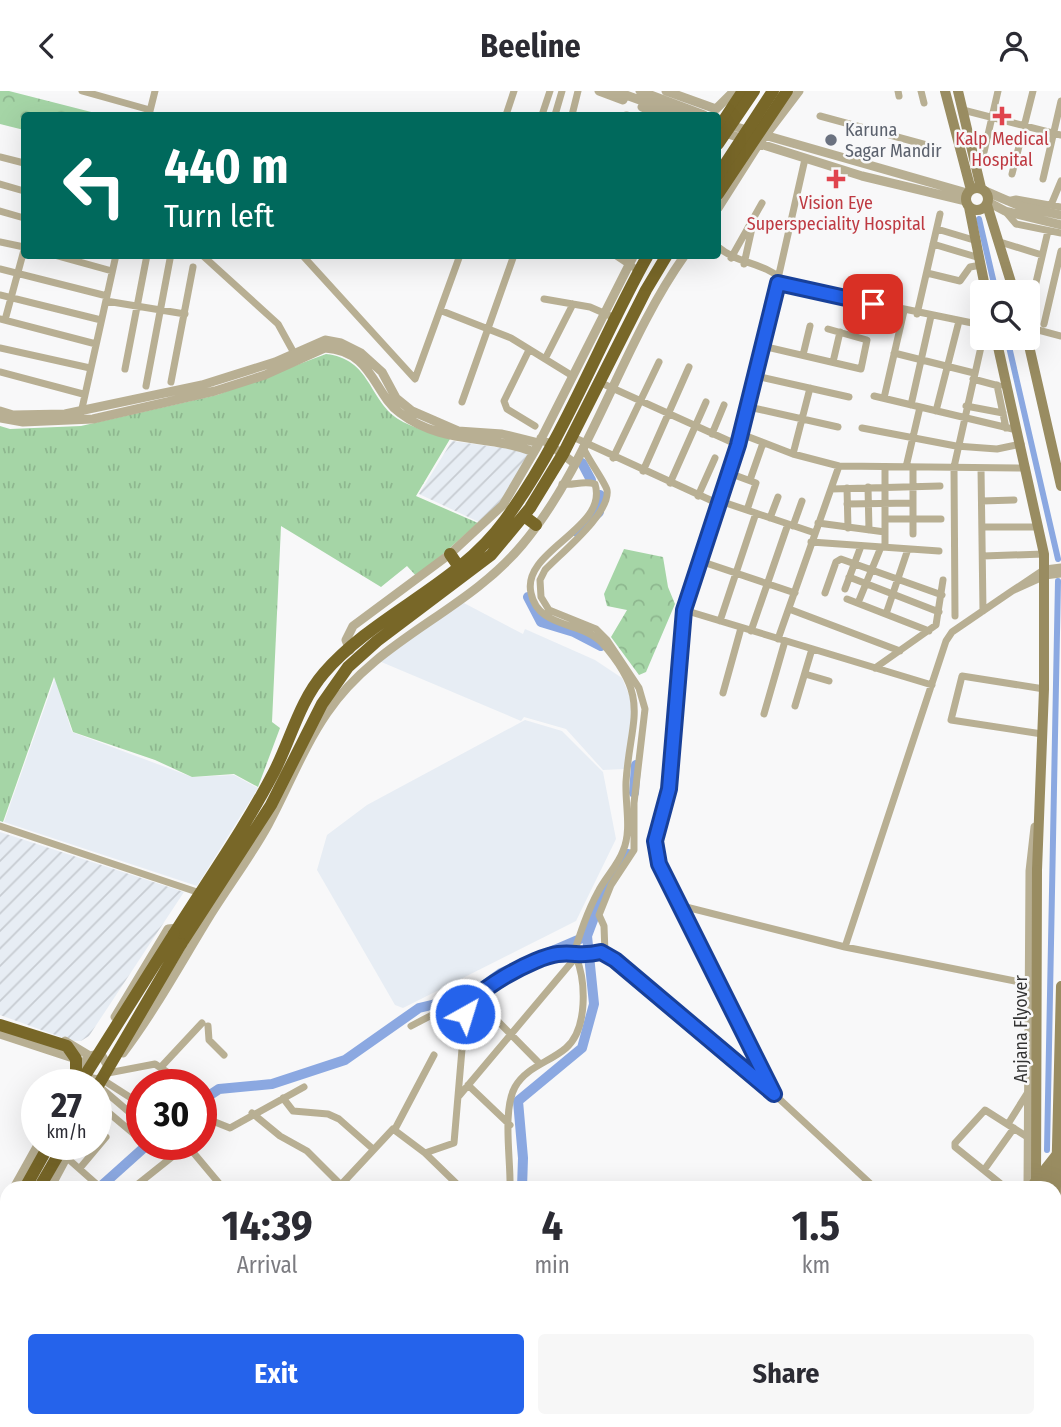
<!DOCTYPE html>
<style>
body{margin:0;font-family:"Fira Sans Condensed",sans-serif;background:#f7f7f7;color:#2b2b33;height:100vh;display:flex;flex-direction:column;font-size:26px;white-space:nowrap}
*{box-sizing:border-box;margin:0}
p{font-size:23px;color:#7c7c81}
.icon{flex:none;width:38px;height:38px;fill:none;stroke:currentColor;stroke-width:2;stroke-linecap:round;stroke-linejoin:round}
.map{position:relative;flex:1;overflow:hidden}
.side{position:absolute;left:0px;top:1090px;width:1062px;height:247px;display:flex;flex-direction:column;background:#fff;border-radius:21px 21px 0 0;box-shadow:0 7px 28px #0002}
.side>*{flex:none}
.hud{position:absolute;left:21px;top:21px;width:700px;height:147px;border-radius:7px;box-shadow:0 7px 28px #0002;background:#00695c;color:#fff;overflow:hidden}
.buttons{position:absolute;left:970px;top:189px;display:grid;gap:14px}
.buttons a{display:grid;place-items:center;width:70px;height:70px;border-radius:7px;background:#fff;box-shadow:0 7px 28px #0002;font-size:35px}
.speed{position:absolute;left:21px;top:978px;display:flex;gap:14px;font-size:35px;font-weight:700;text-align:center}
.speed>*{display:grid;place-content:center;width:91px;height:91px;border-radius:50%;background:#fff;box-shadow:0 7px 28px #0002;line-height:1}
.speed small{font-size:18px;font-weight:400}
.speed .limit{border:10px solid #d22;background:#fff;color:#111}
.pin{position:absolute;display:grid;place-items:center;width:60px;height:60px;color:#fff;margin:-30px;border-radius:14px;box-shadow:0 4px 10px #0006}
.me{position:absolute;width:77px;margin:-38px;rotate:39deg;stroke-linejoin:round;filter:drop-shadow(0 0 5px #0008)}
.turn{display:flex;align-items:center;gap:24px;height:147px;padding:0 28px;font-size:32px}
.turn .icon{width:91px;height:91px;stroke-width:2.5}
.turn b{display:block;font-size:49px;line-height:60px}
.eta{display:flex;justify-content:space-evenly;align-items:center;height:119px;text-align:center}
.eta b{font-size:42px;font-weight:700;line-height:49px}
.button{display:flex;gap:14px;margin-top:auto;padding:14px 28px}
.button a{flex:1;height:80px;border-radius:7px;background:#2563eb;color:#fff;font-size:28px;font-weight:700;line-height:80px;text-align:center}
.button a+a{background:#f7f7f7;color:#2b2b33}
header{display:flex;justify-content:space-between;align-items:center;height:91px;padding:0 28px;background:#fff;font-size:32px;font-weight:700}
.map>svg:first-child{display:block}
.built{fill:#e7edf4}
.industrial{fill:url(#industrial-furrows)}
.grass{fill:url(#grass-tufts)}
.forest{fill:url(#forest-crowns)}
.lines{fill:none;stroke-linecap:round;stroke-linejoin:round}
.canal{stroke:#8ba8e1;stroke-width:6}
.river{stroke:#8ba8e1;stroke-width:10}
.minor{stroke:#b8af93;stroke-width:7}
.tertiary{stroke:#b8af93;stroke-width:9}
.secondary{stroke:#998c61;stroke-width:10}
.trunk{stroke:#786728;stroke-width:12}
.rail{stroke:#676767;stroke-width:2;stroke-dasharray:12 12;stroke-linecap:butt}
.secondary-bridge{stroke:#998c61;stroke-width:10}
.trunk-bridge{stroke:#786728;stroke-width:12}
.route-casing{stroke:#184099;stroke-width:18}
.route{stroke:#2563eb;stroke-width:12}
.health-dot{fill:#e0444e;stroke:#f8f8f9;stroke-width:2.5}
.worship-dot{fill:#6b7280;stroke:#f8f8f9;stroke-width:2.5}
.labels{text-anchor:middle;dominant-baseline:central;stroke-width:5;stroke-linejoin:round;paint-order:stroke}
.worship-label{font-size:18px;fill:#5b616d;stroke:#f8f8f9;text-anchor:start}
.health-label{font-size:18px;fill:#be3a42;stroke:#f8f8f9}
.street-label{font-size:18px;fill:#333;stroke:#f8f8f9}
</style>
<header><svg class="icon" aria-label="back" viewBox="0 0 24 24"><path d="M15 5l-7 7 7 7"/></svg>Beeline<svg class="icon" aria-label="person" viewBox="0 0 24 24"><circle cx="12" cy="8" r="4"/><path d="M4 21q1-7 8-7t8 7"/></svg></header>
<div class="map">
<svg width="1061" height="1336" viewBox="0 0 1061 1336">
<defs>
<pattern id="industrial-furrows" width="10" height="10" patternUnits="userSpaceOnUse" patternTransform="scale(1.75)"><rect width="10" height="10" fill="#e7edf4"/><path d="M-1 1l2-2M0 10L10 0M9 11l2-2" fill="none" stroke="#c7ccd2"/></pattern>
<pattern id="grass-tufts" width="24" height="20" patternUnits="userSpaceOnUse" patternTransform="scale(1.75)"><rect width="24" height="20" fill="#a5d5a6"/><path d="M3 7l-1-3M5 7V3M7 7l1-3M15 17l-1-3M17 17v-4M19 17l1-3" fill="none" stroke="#8eb78f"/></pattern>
<pattern id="forest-crowns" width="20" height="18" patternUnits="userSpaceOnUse" patternTransform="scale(1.75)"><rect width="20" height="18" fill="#a5d5a6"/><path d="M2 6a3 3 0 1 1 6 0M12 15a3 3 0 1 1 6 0" fill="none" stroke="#8eb78f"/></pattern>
</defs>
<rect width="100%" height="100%" fill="#f8f8f9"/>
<path class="built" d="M462 511 523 543 525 538 595 569 622 587 631 608 633 628 624 678 603 679 566 638 524 626 521 630 379 570Z
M55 587 72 641 192 686 234 684 258 697 197 795 4 731Z
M525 629 562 640 603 681 616 748 576 830 403 917 395 914 317 779 327 744 367 714Z
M0 1259 7 1260V1330H564L603 1336H0Z"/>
<path class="industrial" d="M452 350 531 361 501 413 481 432 419 403Z
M0 741 184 801 89 945 81 950H72L0 924Z
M1061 1159V1336H1014L1015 1330H1055V1179Z"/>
<path class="grass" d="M326 263C371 268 368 308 398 328 412 337 434 342 450 348L416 405 478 432 417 486 407 475 381 496 281 435 272 631 280 637 258 696 234 683 192 686 155 669 73 641 54 586 3 731 0 730V335L10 338 81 335 217 304Z"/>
<path class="forest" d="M0 0H9L103 24H24V39L0 33Z
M624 458 663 466 668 496 675 513 646 581 639 584 611 546 627 519 607 515 604 503Z
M1055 1306 1061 1307V1336H1022L1023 1330H1055Z"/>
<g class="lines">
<path class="canal" d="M979 128 996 201
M1007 247 1058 468
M1047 1059 1058 490
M992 1334 993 1330"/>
<path class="river" d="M582 372 591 389
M577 441 599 421 600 404
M528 506 541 531 574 541 601 555
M634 702 636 674
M201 1010 219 998 272 993 345 969 419 917 469 905 501 882 587 845
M99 1097 147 1054
M522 1097 523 1067 518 1010 582 957 594 913 587 845 607 792 628 763
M602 1330 607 1336"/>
<path class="minor" d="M82 0 150 19
M898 0 899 5
M921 0 924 12
M963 19 1061 44
M149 24 155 0
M506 24 514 0
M542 24 550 0
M555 24 562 0
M572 24 578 0
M626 24H627
M820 25 934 56
M0 66 24 72
M975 68 984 61 998 0
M1012 83 1033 0
M1043 88 1061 10
M0 93 24 100
M1007 110 1016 108 1061 116
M1051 114 1061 90
M0 120 24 127
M1005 120 1016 133 1061 142
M937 138 977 150
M0 151 24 156
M1000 151 1042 164
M933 153 980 167
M718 156C738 173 764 172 780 187
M54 164 112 180
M202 164 278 233 294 262
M302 164 415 288 460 164
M615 164 639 180
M731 167 762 112
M744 173 752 137
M0 178 107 205
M927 182 960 190 970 176 981 174
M778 192 982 234
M0 204 101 229
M544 208 590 216 615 227
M106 210 185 223
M442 220 511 247 571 284
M917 223 940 123
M0 228 96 253
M5 229 24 159
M1027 230 1048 140
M1044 233 1061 160
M1027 236 1061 245
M762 255 861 278 867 249 828 238
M0 257 90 277
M529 259 504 310 507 318 535 335
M894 262 974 282
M803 264 810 235
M545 268 573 213
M833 271 840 241
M125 278 147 164
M0 281 83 303
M756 285 849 306
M973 288 999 295
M171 291 193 176
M599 291 738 354
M997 294 1006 337
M146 295 170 168
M874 305 1017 339
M884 307 904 220
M462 311 514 164
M911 314 931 225
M966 315 1003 322
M749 316 838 336
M936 320 959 230
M81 322 116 164
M862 337 956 355 997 358 1021 353
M712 343 724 314
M741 343 793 363 839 375 1026 377
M573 346 719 413
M583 356C587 367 605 391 607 399 611 422 561 462 545 479L540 489 541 506 549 519 596 538 607 549 639 597 645 618 634 712V759L611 794 599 824 604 835 605 862
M793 363 810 297
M613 367 659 271
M885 376V456
M906 376 920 316
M981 377 983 520
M643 380 689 276
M729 382 756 392 747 419
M750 389 763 352
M670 392 706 311
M562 393C574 395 583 389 595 393 609 438 521 459 531 502 538 538 582 530 602 552 652 609 630 627 626 691 625 714 632 739 623 760 618 774 605 787 598 801 587 821 580 843 573 865
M868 396 869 439
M847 397 848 437
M831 398 940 395
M698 405 715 367
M720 410 815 442
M982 410 1014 409
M847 413 913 412
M770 427 778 406
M885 428H941
M818 432 885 441
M793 435 802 410
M982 436H1039
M913 443V376
M811 451 939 460
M983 465 1044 463
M700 470 795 502
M1061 476 1045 478 1012 500 1045 485 1061 483
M849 486 939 521
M845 498 861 455
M825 502 836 471 841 468 942 504
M847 508 929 540
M858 512 881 456
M789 518 900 560
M684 519 932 594
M886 523 908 458
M955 525 954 376 983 247
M720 530 756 422
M751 540 788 433
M778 548 839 375
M875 577 936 534 943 489
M805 583 829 590
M723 602 741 537
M795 615 812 558
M764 623 785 550
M1042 643 951 629 962 585 1044 598
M0 735 200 802
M682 815 845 856 1030 893
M845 856 946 550 952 541 1012 500
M474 906 540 973
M208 935 209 949 224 964
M411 935 434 923 465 918
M161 976 202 932
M108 982 155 973 173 985 178 994
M103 989 142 1014
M468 994 510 1034
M101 997 142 1032
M774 1003 659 773 655 750 669 698 684 519 749 316 805 68
M459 1005 576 866C586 890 588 938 566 957 550 971 526 976 515 996 502 1019 511 1070 510 1097
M283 1007 293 1020 328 1023 339 1028 373 1058
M96 1011 140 1048
M252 1022 280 1045 307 1060 341 1094
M1008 1033 1028 1001
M395 1038 434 964
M201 1040 215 1031 230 1037 304 996
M425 1062 461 1097
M66 1066 101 1097
M80 1077 106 1046
M984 1079 1014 1037
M133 1097 187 1054 223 1097
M338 1097 393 1038 425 1062 454 1052 465 923 469 911 485 897 550 865 582 866 601 861 615 869 774 1003 875 1097
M1006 1097 955 1056V1052L985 1019 1029 1047"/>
<path class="tertiary" d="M599 0 623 9
M615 0 681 24
M640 0 704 24
M666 0 716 18 734 0
M642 16 663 24
M726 33 967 102
M722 41 862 85 966 110
M985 100 1020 115 1061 124
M988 111 1005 120 1061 134
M718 117 758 54 799 0
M0 320 13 324 65 323 202 294 275 271 325 249 341 252 361 262 382 281 396 307 412 320 458 340 502 343 539 352
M0 327 23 331 93 328 215 300 265 284 325 257C373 260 373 302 400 322 442 354 488 343 534 361
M541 347 574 372
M350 559 346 549 353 535 450 463 503 414 537 356 634 164
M115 926 168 838 178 837
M0 943 73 967
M65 950 90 965
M123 962C156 918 182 870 211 823 229 794 251 765 268 734 288 697 303 657 327 622 378 547 465 522 522 454 591 372 621 254 685 164
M103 987C91 992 81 983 85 970L94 964 102 965 109 977
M14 1097 38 1054
M50 1097 73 1054
M1028 1097 1030 780 1035 736
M0 1122 7 1110
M0 1184 7 1173"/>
<path class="secondary" d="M945 0 971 99
M958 0 981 97
M966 108a11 11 0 1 1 22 0a11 11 0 1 1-22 0Z
M987 114 1014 201
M969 116 986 201
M1027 246 1061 395
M996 247 1044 463V598L1037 779
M1030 1097 1060 1059
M1042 1097 1059 1076
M804 1336 810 1330
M822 1336 829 1330
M983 1336 985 1330
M1006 1336 1007 1330"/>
<path class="trunk" d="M718 38 743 0
M718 103 787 0
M524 425 536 434
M450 463 459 476
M174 843C208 789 245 737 274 681 291 648 299 611 324 582 376 522 457 495 505 429 564 349 599 251 648 164
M181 853 271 714 322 613 348 576 377 550 491 464 530 417 563 363 646 199 667 164
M25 1097 49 1054
M39 1097 64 1054
M0 1142 7 1130
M0 1162 7 1153"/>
<path class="rail" d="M0 1248 7 1249
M642 1330 687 1336
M676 1330 716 1336"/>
<path class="secondary-bridge" d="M1036 1097 1037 779
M1055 1135 1061 895"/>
<path class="trunk-bridge" d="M718 53 754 0
M718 84 773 0
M0 934 67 955 76 968V994
M79 994 174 843
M96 998 181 853"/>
</g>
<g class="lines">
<g class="route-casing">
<path id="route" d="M465 923C468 901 537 865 558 863 576 861 580 866 601 861L615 869 774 1003 659 773 655 750 669 698 684 519 738 354 778 192 873 213"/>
</g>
<use href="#route" class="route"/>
</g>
<g class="health-dot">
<path d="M998.5 14.5h7v7h7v7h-7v7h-7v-7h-7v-7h7z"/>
<path d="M832.5 77.5h7v7h7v7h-7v7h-7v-7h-7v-7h7z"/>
</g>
<circle class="worship-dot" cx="831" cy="49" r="7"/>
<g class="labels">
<g class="worship-label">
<text x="845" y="39">Karuna<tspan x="845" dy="21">Sagar Mandir</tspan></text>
</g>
<g class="health-label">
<text x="1002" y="48">Kalp Medical<tspan x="1002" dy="21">Hospital</tspan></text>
<text x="836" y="112">Vision Eye<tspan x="836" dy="21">Superspeciality Hospital</tspan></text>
</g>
<g class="street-label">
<text transform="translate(1021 938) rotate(-90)">Anjana Flyover</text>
</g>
</g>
</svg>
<div class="buttons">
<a><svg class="icon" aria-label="search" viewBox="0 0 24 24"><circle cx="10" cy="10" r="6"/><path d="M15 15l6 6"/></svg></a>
</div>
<div class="speed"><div>27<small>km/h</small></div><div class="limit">30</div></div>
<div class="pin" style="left:873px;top:213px;background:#d93025"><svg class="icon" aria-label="arrive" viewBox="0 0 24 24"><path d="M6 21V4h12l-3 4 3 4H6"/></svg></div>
<svg class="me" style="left:465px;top:923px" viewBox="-20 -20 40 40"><circle r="17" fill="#2563eb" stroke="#fff" stroke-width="3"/><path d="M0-11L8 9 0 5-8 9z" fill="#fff"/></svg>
<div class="hud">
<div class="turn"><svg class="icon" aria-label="left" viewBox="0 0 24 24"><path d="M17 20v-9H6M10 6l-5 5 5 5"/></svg><div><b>440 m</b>Turn left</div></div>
</div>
<section class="side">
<div class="eta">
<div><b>14:39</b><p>Arrival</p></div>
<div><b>4</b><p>min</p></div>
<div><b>1.5</b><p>km</p></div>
</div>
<div class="button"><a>Exit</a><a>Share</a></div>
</section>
</div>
